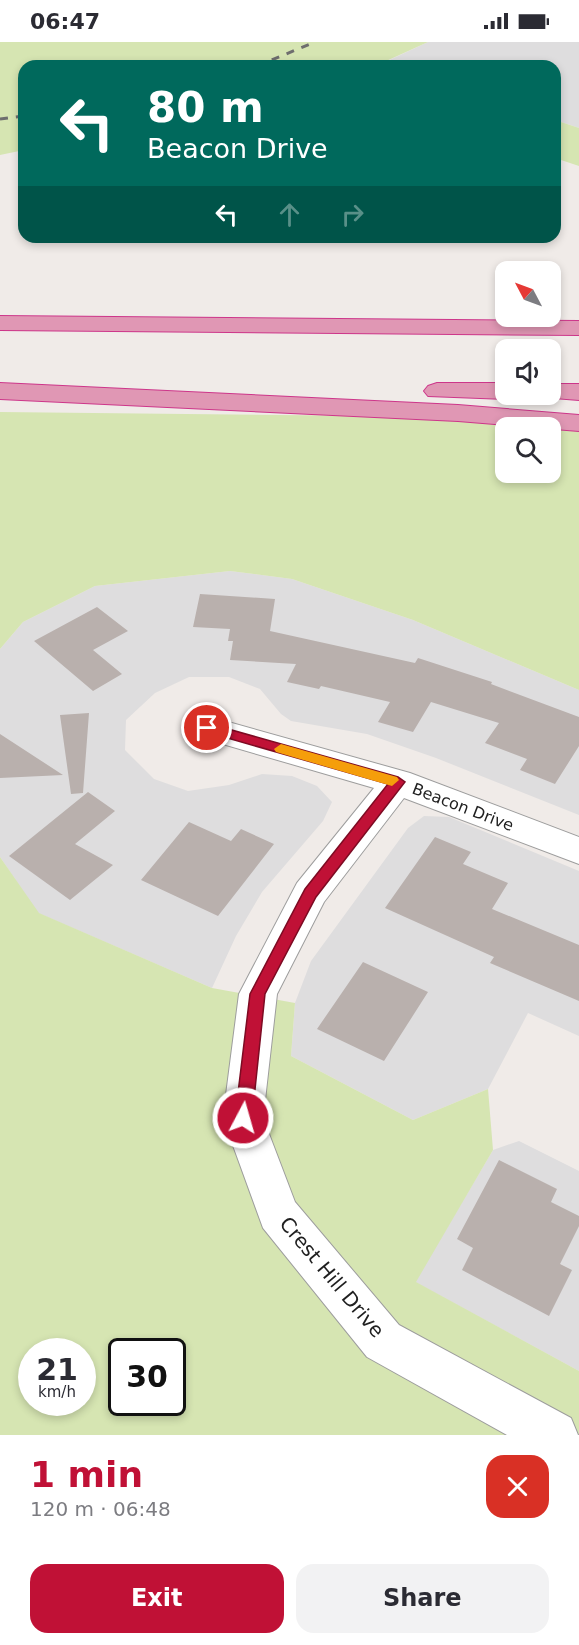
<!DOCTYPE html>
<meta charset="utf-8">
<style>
body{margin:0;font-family:"DejaVu Sans",sans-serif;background:#f2f2f3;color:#2b2b33;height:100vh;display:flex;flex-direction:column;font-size:22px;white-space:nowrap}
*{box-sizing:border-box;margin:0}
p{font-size:20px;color:#7c7c81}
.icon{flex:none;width:33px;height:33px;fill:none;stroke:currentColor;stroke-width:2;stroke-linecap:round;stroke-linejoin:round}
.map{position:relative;height:1393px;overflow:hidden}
.side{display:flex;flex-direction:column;background:#fff;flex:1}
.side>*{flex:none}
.guide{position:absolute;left:18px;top:18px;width:543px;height:183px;border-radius:18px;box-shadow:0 3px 9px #0003;background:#00695c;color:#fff;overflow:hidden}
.needle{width:39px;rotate:311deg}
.fabs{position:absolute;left:495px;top:219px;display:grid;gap:12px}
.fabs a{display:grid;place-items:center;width:66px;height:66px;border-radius:12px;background:#fff;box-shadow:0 3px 9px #0003;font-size:30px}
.speed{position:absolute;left:18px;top:1296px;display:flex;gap:12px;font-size:30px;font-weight:700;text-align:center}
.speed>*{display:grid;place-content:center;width:78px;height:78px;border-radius:50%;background:#fff;box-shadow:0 3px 9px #0003;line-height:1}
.speed small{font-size:15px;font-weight:400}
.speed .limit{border:3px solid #111;border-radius:9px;background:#fff;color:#111}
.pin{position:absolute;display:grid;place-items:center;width:51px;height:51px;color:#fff;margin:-26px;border:3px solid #fff;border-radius:50%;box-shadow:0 2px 6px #0007}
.me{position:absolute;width:66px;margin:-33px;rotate:6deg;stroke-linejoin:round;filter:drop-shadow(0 0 4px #0008)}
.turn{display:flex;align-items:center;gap:21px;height:126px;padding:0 30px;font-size:27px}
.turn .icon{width:78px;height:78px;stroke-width:2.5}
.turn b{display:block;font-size:42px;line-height:51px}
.lanes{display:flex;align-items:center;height:57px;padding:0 30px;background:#0003;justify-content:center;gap:30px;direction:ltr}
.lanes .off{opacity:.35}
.round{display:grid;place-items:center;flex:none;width:63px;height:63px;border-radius:18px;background:#f2f2f3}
.head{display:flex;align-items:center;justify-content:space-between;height:102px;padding:0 30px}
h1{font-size:36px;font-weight:800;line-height:45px;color:#c01136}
.primary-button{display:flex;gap:12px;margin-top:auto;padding:12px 30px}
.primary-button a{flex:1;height:69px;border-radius:18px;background:#c01136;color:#fff;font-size:24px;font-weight:800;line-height:69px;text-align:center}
.primary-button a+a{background:#f2f2f3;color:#2b2b33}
.status{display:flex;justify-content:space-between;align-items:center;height:42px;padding:0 30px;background:#fff;direction:ltr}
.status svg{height:16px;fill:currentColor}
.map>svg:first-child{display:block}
.residential{fill:#deddde}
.grass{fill:#d6e5b2;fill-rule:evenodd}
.building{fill:#b9b0ad}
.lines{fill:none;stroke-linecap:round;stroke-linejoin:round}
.minor-casing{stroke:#9d9d9d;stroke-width:2}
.motorway-casing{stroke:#cd368a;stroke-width:2}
.minor{fill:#fff;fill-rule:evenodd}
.motorway{fill:#e097b4;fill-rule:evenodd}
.rail{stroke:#6e6e6e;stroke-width:3;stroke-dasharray:8 8;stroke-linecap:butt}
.route{fill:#c01136;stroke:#7d0b23;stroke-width:1.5}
.slow{fill:#f59e0b}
.labels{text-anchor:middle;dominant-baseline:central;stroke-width:4.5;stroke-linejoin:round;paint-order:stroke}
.street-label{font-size:16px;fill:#202020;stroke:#fff}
.near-street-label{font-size:20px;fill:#202020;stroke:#fff}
</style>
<div class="status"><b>06:47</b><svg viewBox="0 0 49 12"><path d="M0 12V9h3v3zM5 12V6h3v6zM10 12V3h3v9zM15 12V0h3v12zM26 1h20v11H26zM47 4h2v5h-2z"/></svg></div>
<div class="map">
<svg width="579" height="1393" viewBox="0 0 579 1393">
<rect width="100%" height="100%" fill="#f0ebe8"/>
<path class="residential" d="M428 0H579V86L555 78V24H393L383 21Z
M230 529 292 537 413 578 579 648V773L436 716 367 692 291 679 281 672 260 647 229 635H189L155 651 126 678 125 708 154 737 188 749 229 743 262 732 292 734 317 744 332 760 323 779 262 850 236 894 212 946 38 871 0 815V607L23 580 95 544Z
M424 774 449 775 579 829V994L528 971 488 1047 413 1078 291 1014 295 961 311 919 408 786Z
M519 1099 579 1129V1329L415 1240 493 1108Z"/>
<path class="grass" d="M0 0H428L384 20 393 24H24V108L0 113Z
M555 78 579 86V124L555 116Z
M0 370 579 376V648L413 578 292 537 230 529 95 544 23 580 0 607ZM506 386H550V430H506Z
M0 815 39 871 212 946 295 961 291 1014 413 1078 488 1047 493 1108 416 1240 579 1329V1393H0ZM32 1310H82V1360H32ZM122 1310H172V1360H122Z"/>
<path class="building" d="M200 552 275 557 270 589 415 621 418 616 492 640 491 642 579 675V704L555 742 520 728 527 717 485 701 499 681 431 660 413 690 378 680 390 660 321 644 319 647 287 640 296 622 230 618 233 599H228L230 587 193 585Z
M97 565 128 589 93 608 122 632 93 649 34 599Z
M89 671 83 751 71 752 60 673Z
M0 692 63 733 0 736Z
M88 750 115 769 75 802 113 823 70 858 9 814Z
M189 780 231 799 241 787 274 802 218 874 141 838Z
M435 795 471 810 463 822 508 841 492 867 579 903V959L490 921 494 915 385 866Z
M363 920 428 950 384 1019 317 987Z
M499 1118 557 1147 551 1160 579 1174V1184L560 1222 572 1228 549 1274 462 1228 473 1206 457 1197Z"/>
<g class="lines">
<g class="minor-casing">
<path id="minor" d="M207 674 410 731 579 795V822L404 756 324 860 277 952 263 1076 295 1160 399 1283 571 1376 578 1393H507L367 1315 263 1186 223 1076 239 952 297 841 374 746 195 694 191 686 195 678Z"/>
</g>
<g class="motorway-casing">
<path id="motorway" d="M0 274 579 279V293L0 288Z
M0 341 458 363 579 373V389L458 379 0 357Z
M437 341H506V352H516L506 357 428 354 424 349 428 344Z
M550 342H579V358L541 355 539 352H550Z"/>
</g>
<use href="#minor" class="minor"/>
<use href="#motorway" class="motorway"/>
<path class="rail" d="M257 24 315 0
M0 77 24 74"/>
</g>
<path class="route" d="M207 681 398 735 405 740 316 855 265 952 252 1076 249 1081 243 1083 237 1081 235 1076 250 952 305 847 388 742 203 689V683Z"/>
<path class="slow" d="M281 702 397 735 399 738 392 744 276 710 274 707Z"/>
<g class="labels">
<g class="street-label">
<text transform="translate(463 765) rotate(21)">Beacon Drive</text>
</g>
<g class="near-street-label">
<text transform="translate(332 1235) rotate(50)">Crest Hill Drive</text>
</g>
</g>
</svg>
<div class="fabs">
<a><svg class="needle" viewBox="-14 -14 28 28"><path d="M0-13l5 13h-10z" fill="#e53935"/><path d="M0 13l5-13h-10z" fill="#7c7c81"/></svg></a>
<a><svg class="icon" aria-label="sound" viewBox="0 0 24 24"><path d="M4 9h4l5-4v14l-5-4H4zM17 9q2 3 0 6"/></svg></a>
<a><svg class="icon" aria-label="search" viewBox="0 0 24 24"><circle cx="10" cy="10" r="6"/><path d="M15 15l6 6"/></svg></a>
</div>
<div class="speed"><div>21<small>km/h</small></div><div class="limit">30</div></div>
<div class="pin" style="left:207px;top:686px;background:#d93025"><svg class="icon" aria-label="arrive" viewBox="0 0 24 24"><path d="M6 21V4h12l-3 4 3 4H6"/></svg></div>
<svg class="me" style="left:243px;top:1076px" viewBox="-20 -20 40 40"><circle r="17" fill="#c01136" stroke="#fff" stroke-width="3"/><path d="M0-11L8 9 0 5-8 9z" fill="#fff"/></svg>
<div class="guide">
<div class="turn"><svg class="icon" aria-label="left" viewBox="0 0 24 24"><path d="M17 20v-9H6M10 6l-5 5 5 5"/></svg><div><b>80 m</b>Beacon Drive</div></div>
<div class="lanes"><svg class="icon" aria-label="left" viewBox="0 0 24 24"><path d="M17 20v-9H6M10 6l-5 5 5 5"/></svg><svg class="icon off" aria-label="ahead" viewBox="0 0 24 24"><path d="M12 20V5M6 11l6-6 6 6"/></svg><svg class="icon off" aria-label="right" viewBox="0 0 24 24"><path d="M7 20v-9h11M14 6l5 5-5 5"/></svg></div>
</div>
</div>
<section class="side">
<div class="head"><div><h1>1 min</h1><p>120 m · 06:48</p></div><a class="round" style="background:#d93025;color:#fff"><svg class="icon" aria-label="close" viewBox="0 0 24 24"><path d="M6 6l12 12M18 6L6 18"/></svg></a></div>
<div class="primary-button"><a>Exit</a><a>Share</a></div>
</section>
